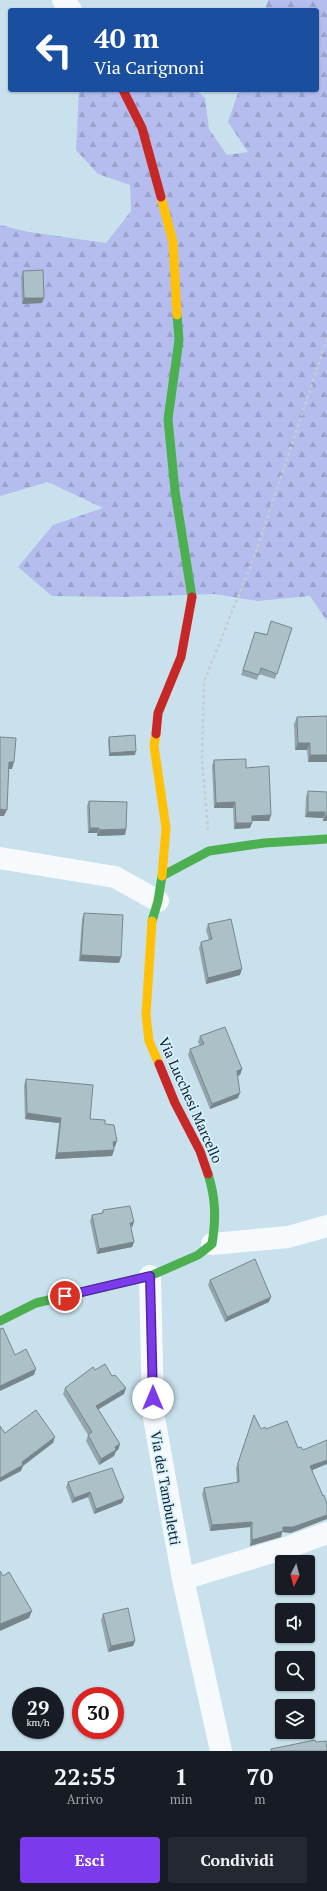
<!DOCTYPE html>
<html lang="it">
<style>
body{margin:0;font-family:"PT Serif",serif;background:#242831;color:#f1f3f6;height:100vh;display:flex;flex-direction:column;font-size:15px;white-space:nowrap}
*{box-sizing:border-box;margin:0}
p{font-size:13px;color:#9ea1a6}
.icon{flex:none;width:22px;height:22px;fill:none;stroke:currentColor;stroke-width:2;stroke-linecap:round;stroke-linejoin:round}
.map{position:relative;height:1751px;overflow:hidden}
.side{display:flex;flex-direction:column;background:#171b24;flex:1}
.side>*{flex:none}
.top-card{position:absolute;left:8px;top:8px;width:311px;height:84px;border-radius:4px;box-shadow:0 1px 3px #0004;background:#1a4fa0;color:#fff;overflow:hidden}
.needle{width:26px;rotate:186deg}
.fabs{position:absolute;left:275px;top:1555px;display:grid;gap:8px}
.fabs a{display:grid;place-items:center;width:40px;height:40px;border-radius:4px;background:#171b24;box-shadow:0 1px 3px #0004;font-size:20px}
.speed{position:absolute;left:12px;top:1687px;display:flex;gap:8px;font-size:20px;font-weight:700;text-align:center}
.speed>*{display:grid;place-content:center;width:52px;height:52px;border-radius:50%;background:#171b24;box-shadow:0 1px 3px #0004;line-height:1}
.speed small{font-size:10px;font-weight:400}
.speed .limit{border:6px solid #d22;background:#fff;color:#111}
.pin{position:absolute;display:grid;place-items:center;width:34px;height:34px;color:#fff;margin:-17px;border:2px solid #fff;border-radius:50%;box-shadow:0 1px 4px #0007}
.me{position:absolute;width:44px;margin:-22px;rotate:0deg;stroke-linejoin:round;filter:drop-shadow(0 0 3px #0008)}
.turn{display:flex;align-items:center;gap:14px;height:84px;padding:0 20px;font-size:18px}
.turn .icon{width:52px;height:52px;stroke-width:2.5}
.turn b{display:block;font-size:28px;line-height:34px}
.eta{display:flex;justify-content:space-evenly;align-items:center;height:68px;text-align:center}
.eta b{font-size:24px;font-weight:700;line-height:28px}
.cta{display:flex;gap:8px;margin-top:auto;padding:8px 20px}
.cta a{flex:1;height:46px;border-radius:4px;background:#7c3aed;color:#fff;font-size:16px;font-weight:700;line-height:46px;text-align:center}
.cta a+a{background:#242831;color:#f1f3f6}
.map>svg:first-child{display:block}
.forest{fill:url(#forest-firs)}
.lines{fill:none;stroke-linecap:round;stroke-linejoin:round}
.path{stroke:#c5cdd0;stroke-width:2.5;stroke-dasharray:3 3;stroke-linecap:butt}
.street{stroke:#f7fafc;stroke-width:22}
.fast{stroke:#4caf50;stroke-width:9}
.slow{stroke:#ffc107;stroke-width:9}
.jam{stroke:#c62828;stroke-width:9}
.wall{fill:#94a5ac}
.shaded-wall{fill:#78868c}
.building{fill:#acc0c8;stroke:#78868c}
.route-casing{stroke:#51269a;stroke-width:10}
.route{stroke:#7c3aed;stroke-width:7}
.labels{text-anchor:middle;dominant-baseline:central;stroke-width:3.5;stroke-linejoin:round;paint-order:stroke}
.street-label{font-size:14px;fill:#0e2027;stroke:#d6f1fd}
</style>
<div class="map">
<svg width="327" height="1751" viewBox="0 0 327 1751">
<defs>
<pattern id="forest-firs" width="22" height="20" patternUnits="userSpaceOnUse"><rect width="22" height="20" fill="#b4bdee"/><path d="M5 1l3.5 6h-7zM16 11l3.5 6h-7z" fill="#9aa2cc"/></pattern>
</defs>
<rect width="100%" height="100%" fill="#c8e1ec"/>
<path class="forest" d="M268 0H327V621L310 596 257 601 214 594 122 597 52 596 18 567 53 525 103 508 48 482 0 496V225L29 232 106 243 131 211 130 185 98 174 76 150 79 90H196L205 98 209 129 227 155 248 152 228 122 239 90H317V10H265Z"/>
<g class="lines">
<path class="path" d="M208 830 202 759 204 682 256 552 327 339"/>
<path class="street" d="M63 0 71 10
M0 858 115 877 158 901
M212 1244 288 1237 327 1226
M150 1276 153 1412 183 1579 221 1751
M183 1579 286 1548 327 1533"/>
<path class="fast" d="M177 315 179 340 168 419 175 491 192 597
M152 921 158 901 162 876 209 851 264 843 327 839
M0 1321 36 1303 150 1276 198 1255 212 1244C216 1219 216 1199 208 1174"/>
<path class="slow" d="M161 197 173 242 177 315
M156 734 154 746 166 828 162 876
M152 921 146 1015 149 1041 159 1064"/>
<path class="jam" d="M123 90 142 128 161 197
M156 734 158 713 181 657 192 597
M159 1064 175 1103 200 1151 208 1174"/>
</g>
<path class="wall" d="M23 271 42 303 22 304 21 277Z
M292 628 275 679 259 674 257 680 241 675 255 632 267 634Z
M327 716 308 762 307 750H295L294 724 297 717Z
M109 737 135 755 109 756 108 740Z
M214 760 246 768 271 815 269 821H252L250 828 234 829 233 808H214L212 766Z
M308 791 327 792V821H323V818L305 817 306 797Z
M89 801 126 829 125 835 97 836V833H88L87 806Z
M84 913 121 957 119 963 79 961 82 919Z
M208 924 240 975 206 984 199 948 201 942 209 940 206 930Z
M200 1036 242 1069 240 1075 238 1076V1098L210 1109 188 1055 190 1049 200 1046 198 1042Z
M26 1079 90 1119 105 1124 115 1147H113L114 1150 112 1156 55 1159 59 1123 25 1119 24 1085Z
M103 1210 131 1228 134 1242 132 1247 97 1254 90 1221 92 1215 102 1213Z
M210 1280 269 1302 225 1322 208 1285Z
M95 1370 112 1376 126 1388 124 1394 98 1409 120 1444 118 1450 116 1451 114 1456 99 1465 86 1441 88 1435 63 1394 65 1388Z
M254 1415 261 1429H266L298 1448 312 1470 291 1533 282 1532 281 1537 250 1546V1527L210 1531 202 1494 204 1488 237 1483 236 1468Z
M68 1482 124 1498 122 1503 94 1514 88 1497 72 1503 66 1487Z
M103 1614 135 1641 133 1646 108 1652 101 1620Z"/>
<path class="shaded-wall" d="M24 298H44L42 303 22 304Z
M298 743H310L307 750H295Z
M136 751 135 755 109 756 110 753Z
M310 755H327V762H308Z
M9 762H14L12 769H7Z
M235 802 233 808H214L216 803Z
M0 809 7 810 4 816H0Z
M308 812H325L323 818 305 817Z
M271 815 269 821H250L252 816Z
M325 816H327V821H323Z
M236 823H252L250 828 234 829Z
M90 828H99L97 833H88Z
M126 829 125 835 97 836 99 830Z
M81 955 121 957 119 963 79 961Z
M242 969 240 975 206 984 208 978Z
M242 1069 240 1075 235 1077 237 1071Z
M240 1093 238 1098 210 1109 212 1104Z
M27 1113 61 1118 59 1123 25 1119Z
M117 1141 115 1147H111L113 1142Z
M114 1150 112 1156 55 1159 57 1153Z
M134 1222 132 1228 130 1223Z
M134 1242 132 1247 97 1254 99 1249Z
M271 1297 269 1302 225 1322 227 1317Z
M36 1369 34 1375 0 1391V1386Z
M126 1388 124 1394 94 1412 96 1406Z
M55 1437 53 1443 23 1466 21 1471 0 1482V1478L22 1462Z
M120 1444 118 1450 116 1451 114 1456 99 1465 101 1459 115 1447Z
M327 1460V1464L308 1472 310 1466Z
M90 1492 88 1497 72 1503 74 1498Z
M124 1498 122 1503 94 1514 96 1509Z
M327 1515V1519L291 1533 282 1532 281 1537 250 1546 252 1540 283 1527Z
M252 1522 250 1527 210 1531 212 1525Z
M32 1611 29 1618 0 1631V1624Z
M135 1641 133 1646 108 1652 111 1646Z"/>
<path class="building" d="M43 270 44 298H24L23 271Z
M271 621 292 628 277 674 261 668 259 675 243 670 255 632 267 635Z
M327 716V755H310V743H298L297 717Z
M135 735 136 751 110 753 109 737Z
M0 737 16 738 14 762H9L7 810 0 809Z
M246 759V768L269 766 271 815 252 816V823H236L235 802 216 803 214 760Z
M308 791 327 792V816H325V812H308Z
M89 801 127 802 126 829 99 830V828H90Z
M84 913 123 915 121 957 81 955Z
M231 919 242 969 208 978 201 942 212 939 208 924Z
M225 1027 242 1069 237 1071 240 1093 212 1104 190 1049 204 1044 200 1036Z
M26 1079 93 1085 90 1119 105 1120V1124L114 1125 117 1141 113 1142 114 1150 57 1153 61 1118 27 1113Z
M130 1206 134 1222 130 1223 134 1242 99 1249 92 1215 103 1213V1210Z
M255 1259 271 1297 227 1317 210 1280Z
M3 1328 15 1355 26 1349 36 1369 0 1386V1329Z
M105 1364 112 1376 115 1375 126 1388 96 1406 120 1444 115 1447 116 1450 101 1459 88 1435 92 1432 65 1388 93 1367 95 1370Z
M36 1410 55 1437 22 1462 23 1465 0 1478V1426L5 1433Z
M254 1415 261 1429 265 1427 266 1429 287 1421 298 1448 301 1447 303 1450 327 1440V1460L310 1466 323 1496 324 1495 327 1504V1515L293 1527H283V1531L252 1540V1522L212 1525 204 1488 239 1482 238 1463Z
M112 1468 124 1498 96 1509 90 1492 74 1498 68 1482Z
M0 1571 3 1576 9 1572 32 1611 0 1624Z
M128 1608 135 1641 111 1646 103 1614Z
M315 1740 316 1742 326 1741 327 1751H271V1749Z"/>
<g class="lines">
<g class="route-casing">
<path id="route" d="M65 1296 150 1276 153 1398"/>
</g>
<use href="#route" class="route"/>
</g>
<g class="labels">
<g class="street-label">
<text transform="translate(191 1100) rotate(66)">Via Lucchesi Marcello</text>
<text transform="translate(166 1488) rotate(80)">Via dei Tambuletti</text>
</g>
</g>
</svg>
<div class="fabs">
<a><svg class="needle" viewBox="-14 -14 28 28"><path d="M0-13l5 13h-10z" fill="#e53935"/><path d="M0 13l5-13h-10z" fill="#9ea1a6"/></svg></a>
<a><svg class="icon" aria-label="sound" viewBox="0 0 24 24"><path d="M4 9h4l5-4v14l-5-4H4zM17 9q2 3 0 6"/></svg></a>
<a><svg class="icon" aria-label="search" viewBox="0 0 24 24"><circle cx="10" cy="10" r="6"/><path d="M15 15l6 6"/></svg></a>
<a><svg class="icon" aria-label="layers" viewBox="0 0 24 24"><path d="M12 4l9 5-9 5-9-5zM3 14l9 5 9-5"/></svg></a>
</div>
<div class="speed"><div>29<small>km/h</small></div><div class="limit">30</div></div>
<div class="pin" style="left:65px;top:1296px;background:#d93025"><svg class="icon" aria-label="arrive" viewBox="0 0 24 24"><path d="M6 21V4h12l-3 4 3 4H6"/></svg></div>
<svg class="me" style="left:153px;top:1398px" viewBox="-20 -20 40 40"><circle r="19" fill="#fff"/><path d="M0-13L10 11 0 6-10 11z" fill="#7c3aed"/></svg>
<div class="top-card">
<div class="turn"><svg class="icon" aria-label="left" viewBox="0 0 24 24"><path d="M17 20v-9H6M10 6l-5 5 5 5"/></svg><div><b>40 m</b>Via Carignoni</div></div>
</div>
</div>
<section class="side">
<div class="eta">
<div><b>22:55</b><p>Arrivo</p></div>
<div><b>1</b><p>min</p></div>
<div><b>70</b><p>m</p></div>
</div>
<div class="cta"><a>Esci</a><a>Condividi</a></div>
</section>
